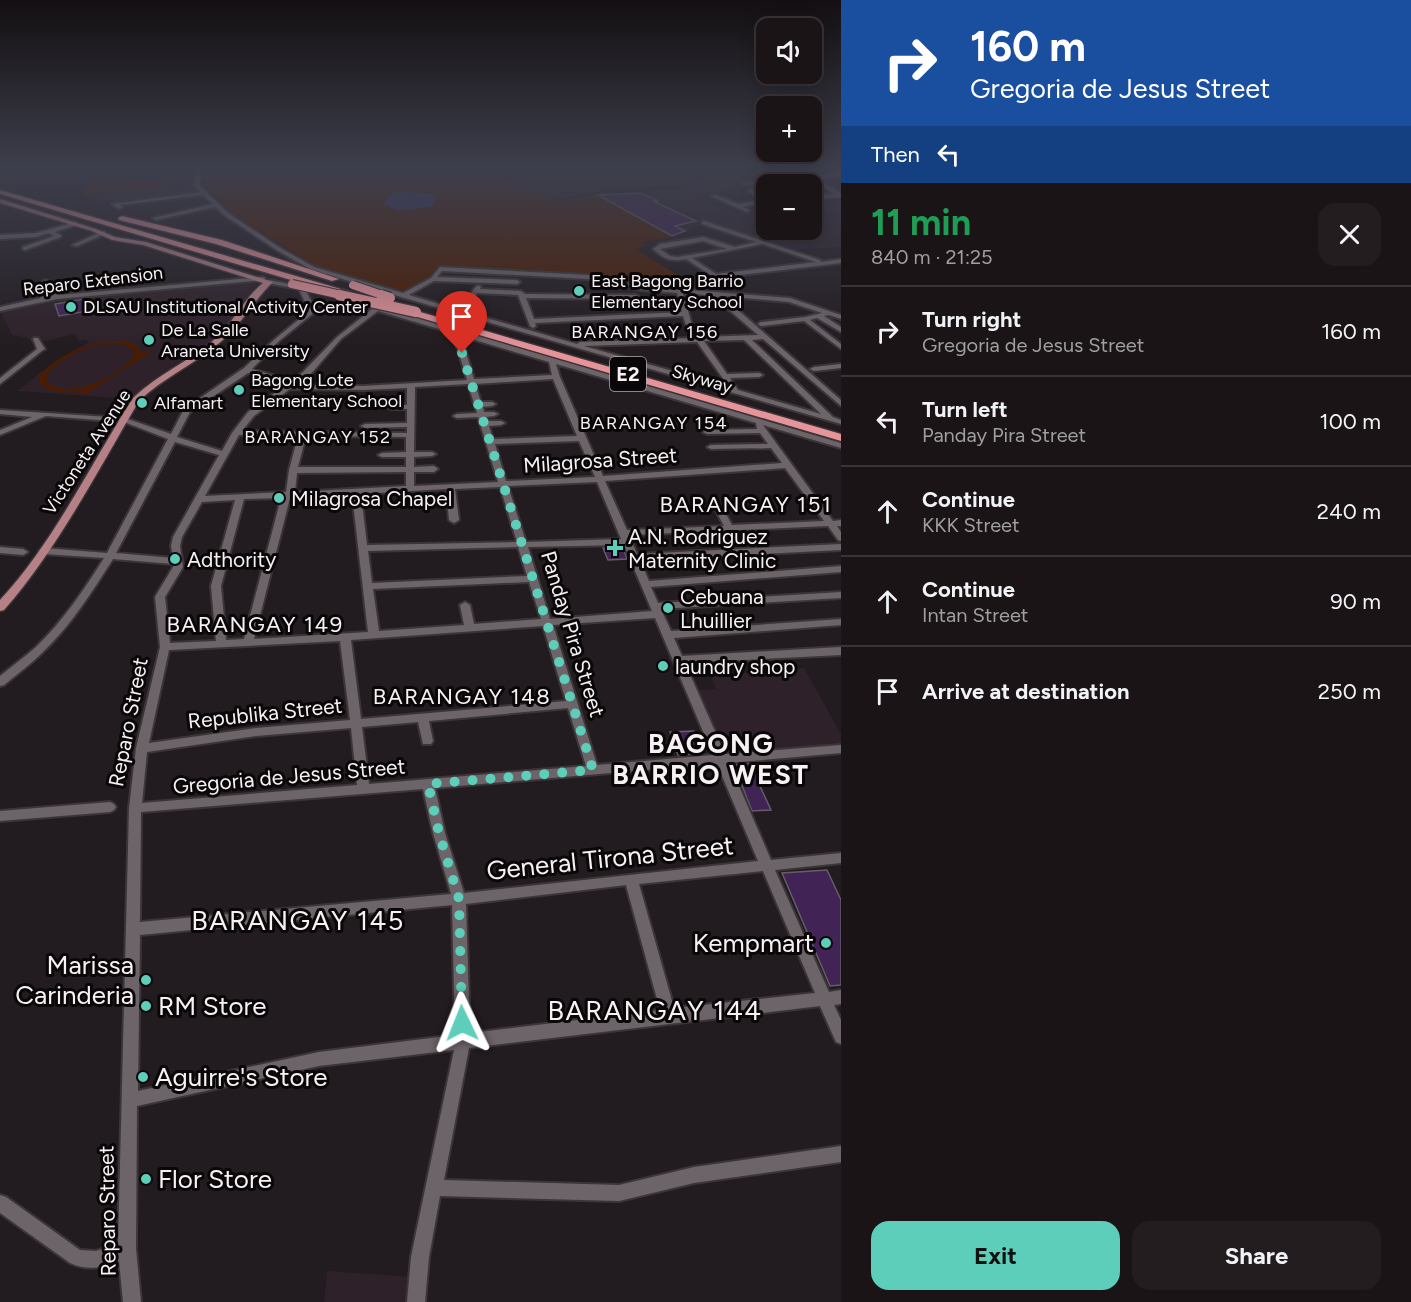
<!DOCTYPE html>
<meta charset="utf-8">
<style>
body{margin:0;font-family:Figtree,sans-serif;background:#231d20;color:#f1f3f6;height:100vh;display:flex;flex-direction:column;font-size:22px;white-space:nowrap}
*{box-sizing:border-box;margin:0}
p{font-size:20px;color:#9f9ea1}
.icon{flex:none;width:33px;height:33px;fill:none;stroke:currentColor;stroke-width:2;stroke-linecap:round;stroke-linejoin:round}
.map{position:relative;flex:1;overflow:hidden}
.sheet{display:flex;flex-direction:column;background:#1a1417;width:570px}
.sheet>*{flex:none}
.top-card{background:#1a4fa0;color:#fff;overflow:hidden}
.fabs{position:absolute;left:756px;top:18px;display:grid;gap:12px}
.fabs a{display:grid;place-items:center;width:66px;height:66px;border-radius:12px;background:#1a1417;box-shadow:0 3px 15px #0003,0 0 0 2px #383336;font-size:30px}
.pin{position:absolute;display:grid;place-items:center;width:51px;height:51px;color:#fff;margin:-62px -26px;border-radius:50% 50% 50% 0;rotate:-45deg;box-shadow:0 0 6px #0007}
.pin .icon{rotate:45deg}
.me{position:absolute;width:66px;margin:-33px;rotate:358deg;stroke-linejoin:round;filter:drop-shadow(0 0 4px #0008)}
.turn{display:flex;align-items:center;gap:21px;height:126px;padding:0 30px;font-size:27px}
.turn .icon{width:78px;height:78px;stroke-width:2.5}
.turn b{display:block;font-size:42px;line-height:51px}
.then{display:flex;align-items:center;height:57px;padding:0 30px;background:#0003;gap:12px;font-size:22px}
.round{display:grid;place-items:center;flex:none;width:63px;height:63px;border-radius:18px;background:#231d20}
.headline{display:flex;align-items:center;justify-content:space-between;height:102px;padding:0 30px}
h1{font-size:36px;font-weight:700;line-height:45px;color:#1e9e55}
.primary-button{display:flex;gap:12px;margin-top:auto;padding:12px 30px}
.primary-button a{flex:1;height:69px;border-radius:18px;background:#5cceba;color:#111;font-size:24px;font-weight:700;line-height:69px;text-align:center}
.primary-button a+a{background:#231d20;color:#f1f3f6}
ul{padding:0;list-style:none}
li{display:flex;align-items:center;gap:18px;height:90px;padding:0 30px;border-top:2px solid #383336}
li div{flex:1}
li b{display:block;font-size:22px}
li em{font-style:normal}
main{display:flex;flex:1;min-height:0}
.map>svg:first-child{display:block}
.built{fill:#2e2129}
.green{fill:#4c1c00;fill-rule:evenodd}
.water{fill:#34386e}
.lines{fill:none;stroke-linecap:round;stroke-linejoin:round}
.stream{stroke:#34386e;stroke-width:1.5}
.building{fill:#412355;stroke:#635f67;stroke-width:1.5}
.minor-casing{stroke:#3b3538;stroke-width:4}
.major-casing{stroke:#3b3538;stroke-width:3}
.highway-casing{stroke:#3b3538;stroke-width:3}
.minor{fill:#6d6469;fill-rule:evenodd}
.major{fill:#b68186;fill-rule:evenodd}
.highway{fill:#e6949a;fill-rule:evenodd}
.highway-bridge-far1-casing{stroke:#3b3538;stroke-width:10;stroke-linecap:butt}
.highway-bridge-casing{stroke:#3b3538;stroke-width:13;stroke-linecap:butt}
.highway-bridge-far1{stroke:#e6949a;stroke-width:8}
.highway-bridge{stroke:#e6949a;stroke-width:10}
.route{stroke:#5cceba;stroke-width:10;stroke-dasharray:0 18}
.poi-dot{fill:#5cceba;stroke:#0a0708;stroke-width:2}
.labels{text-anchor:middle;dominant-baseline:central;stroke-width:6;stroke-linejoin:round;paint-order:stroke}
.far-street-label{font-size:18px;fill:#f7f1f4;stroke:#0a0708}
.far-poi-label{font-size:18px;fill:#f7f1f4;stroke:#0a0708;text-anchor:start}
.far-neighbourhood-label{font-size:18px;letter-spacing:1.5px;fill:#f7f1f4;stroke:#0a0708}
.shield{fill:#0a0708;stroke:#b0abad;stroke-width:1.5}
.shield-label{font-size:20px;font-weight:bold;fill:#f7f1f4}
.street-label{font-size:21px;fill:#f7f1f4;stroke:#0a0708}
.poi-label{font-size:21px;fill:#f7f1f4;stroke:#0a0708;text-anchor:start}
.neighbourhood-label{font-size:22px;letter-spacing:1.5px;fill:#f7f1f4;stroke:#0a0708}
.near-street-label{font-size:26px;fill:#f7f1f4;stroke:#0a0708}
.near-poi-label{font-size:26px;fill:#f7f1f4;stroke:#0a0708;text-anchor:start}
.district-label{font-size:27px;font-weight:bold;letter-spacing:1.5px;fill:#f7f1f4;stroke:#0a0708}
.near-neighbourhood-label{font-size:27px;letter-spacing:1.5px;fill:#f7f1f4;stroke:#0a0708}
</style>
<main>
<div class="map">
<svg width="841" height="1302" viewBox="0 0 841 1302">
<rect width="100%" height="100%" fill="#221b1f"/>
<path class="built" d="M489 168H707L682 185 593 192 550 201Z
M717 168H745L731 190 697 198 734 214 766 207V230H812V204L841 201V247L792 250 709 222 674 236 596 194 688 188Z
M195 184 202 192 113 204 111 200 94 201V197L111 193Z
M253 281 257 285 240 311 215 338 198 351 164 372 130 399 17 391 55 361 89 342 86 340 79 341 74 334 33 344 28 338 12 335 1 312 95 295Z
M804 668 841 734V744L724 754 699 690 716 689 711 676Z
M327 1271 414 1277 412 1302H324Z"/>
<path class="green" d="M204 168H489L554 203 596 194 675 236 642 242 647 247 635 249 705 291 654 288 589 276 438 269 433 277 403 294 316 267 230 212 206 186Z
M88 178 163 182 166 187 84 196Z
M110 341C122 340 137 341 141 353L148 350 152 351 84 395 80 393 84 390C69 393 51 395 40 383V375C56 357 87 343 110 341ZM107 343 123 344 135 351 134 356C118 377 71 400 47 383L46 375C57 360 89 345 107 343Z"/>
<path class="water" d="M394 192 428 193 434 196 436 200 431 207 397 210 383 204Z"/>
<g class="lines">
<path class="stream" d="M756 239 823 260"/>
</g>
<path class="building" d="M640 193 659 201H653L696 221 675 226 685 231 672 236 598 195Z
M84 299 88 311 59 316 55 304Z
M623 547 627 559 608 560 603 548Z
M694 731 697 738H692L697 754 678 755 670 732Z
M754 763 764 784H759L771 810 752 811 734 765Z
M827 870 841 900V985L830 986 782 873Z"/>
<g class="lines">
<g class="minor-casing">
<path id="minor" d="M196 168H200V186L228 213 282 249 314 267 403 293 431 278 440 267 588 275 641 286 790 298 841 315V319L829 315 824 316 841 327V332L817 318 810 320 841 344V349L804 321 761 326 758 324 761 322 805 317 822 313 789 302 722 296 841 400V406L763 339 752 340 833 417 841 420V424L401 297 310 269 278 251 224 215 215 207 156 220 153 218 213 204 203 195 120 205 122 207 119 209 112 204 200 192 194 186ZM442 271 588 279 641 290 677 293 682 312 534 319 526 298 636 299 639 297 636 295 525 294 521 291 480 289 481 287 478 285 473 290 460 310 409 295 434 281 517 284 520 282 517 280 437 277ZM477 293 518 295 530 326 533 328 536 326 535 323 683 316 686 325 694 338 580 342 577 344 466 312ZM683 293 713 296 758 335 701 337 692 325ZM744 340 821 414 738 390 730 378 759 377 763 375 759 373 727 374 704 341ZM697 342 729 387 584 346Z
M841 173V177L745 185 742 183Z
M825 183 841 193V197L812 199V196L834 194 823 186Z
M750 188 766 199V202L743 207 750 210 747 212 711 196 716 195 738 204 761 200 748 191Z
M704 221 820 260 821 262 841 259V263L715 278 686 259C671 262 664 259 653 249L660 244 703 237 735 247 756 242 702 224V222ZM703 241 727 249 677 257 670 256 660 249ZM762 244 816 262 716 274 692 258Z
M75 222 77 223V225L55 232 61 235V237L25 250 23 249V247L54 236 49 233 36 237 0 239V235L36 233Z
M103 231 105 232V234L77 246 72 245Z
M263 277 265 278V280L57 299 0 311V307L41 298 30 288 46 280 49 282 48 283 37 288 47 297 52 296 53 294 77 281 79 282V284L60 295Z
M269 280 304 287 316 311 279 341 252 369 292 381 303 372 337 337 372 309 369 307 372 305 841 443V448L763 425 833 521 841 520V526H837L841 532V541L838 540 828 526 629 535 637 554 841 544V550L640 560 649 581 841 566V572L651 587 658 603 841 592V598L661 609 671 631 841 619V625L674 638 682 656 841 647V655L685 663 725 754 841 745V753L729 763 771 860 841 853V863L775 870 829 992 841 990V1004L834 1005 841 1020V1044L836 1042 820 1006 469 1048 444 1180 619 1185 694 1167 841 1146V1162L694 1183 619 1201 440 1196 429 1257 425 1302H407L411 1257 454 1050 319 1066 137 1106 136 1249 141 1302H123L119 1261C102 1268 88 1271 70 1263L0 1213V1195L6 1197 80 1250 96 1251 118 1244 129 808 136 748 160 647 155 597 173 567V564L113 559C92 592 71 625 43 652 31 664 17 674 4 685L0 686V676C12 666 25 657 36 647 63 621 84 590 104 558L44 554 39 551 44 548 107 553 168 439 124 422 46 416 0 435V430L32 417 0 414V410L125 418 171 434 184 409 244 368 275 339 309 311 299 289 267 283 266 282ZM378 311 456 334 454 337 467 380 363 386 297 385 309 376 341 339ZM461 336 549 362 552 375 474 379ZM556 364 756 423 757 429 707 430 703 432 707 434 760 433 768 444 711 445 707 447 711 449 771 448 782 463 603 476 560 377ZM248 373 287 384 248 412 232 433 222 451 177 437 190 412ZM553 379 577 436 493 439 489 426 501 425 505 423 501 421H487L486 417 494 416 498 414 494 412H484L483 407 492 406 496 404 492 402H481L475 384ZM468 384 477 413 457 414 453 416 457 418 478 417 498 482 414 486V472H434L438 469 434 466 414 467V457L432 456 436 454 432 452H414L415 387ZM407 388V405H391L387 407 391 409H407V423L365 424 361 426 365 428 407 427V433L242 431 254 416 290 389 363 390ZM239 435 298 436 289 470 286 492 205 496ZM306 436 406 437V452L382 453 378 455 382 457H406V467H298ZM579 441 595 477 506 481 495 444ZM175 442 219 455 173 537 171 546 173 558 116 553ZM785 468 824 521 732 525 721 505 718 504 714 507 724 526 627 530 605 481ZM406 472V486L295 492 297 473ZM597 482 621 539 526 542 508 486ZM500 487 517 542 367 545 361 494 446 489 449 520 454 523 459 520 455 489ZM352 494 368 632 254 639 290 498ZM281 498 244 639 226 640 221 586 244 499ZM235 500 211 586 216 641 170 643 165 597 183 567 180 546 182 537 202 502ZM624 545 652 611 550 619 528 547ZM518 547 527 576 372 583 368 551ZM529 582 541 619 474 624 470 605 465 602 460 605 464 625 379 631 373 589ZM655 618 713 755 597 765 553 625ZM543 626 566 701 361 719 351 640ZM340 641 350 720 256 728 149 743 169 650ZM568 708 586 766 369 784 362 727 418 722 423 744H431L433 741 429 721ZM351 728 357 785 142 803 147 752 256 736ZM717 764 758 861 464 893 445 833 435 788ZM423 789 433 833 451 894 140 922 141 812ZM763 871 815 993 674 1008 639 884ZM626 885 660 1010 470 1033 466 904ZM452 905 455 1035 319 1052 138 1091 140 935Z
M34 338H38L45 349 43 350 0 384V378L37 349 33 339Z
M841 364V368L814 371 810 369 814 367Z
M0 547 23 549 28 552 23 555 0 553Z
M110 802 114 804 116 807 114 810 110 812 0 821V811Z"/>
</g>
<g class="major-casing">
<path id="major" d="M828 168H835L841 172V176Z
M0 199 96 229 115 237 146 242 273 282C253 301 240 327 218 344 193 365 163 378 139 401 98 470 57 550 4 610L0 611V600C54 542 90 465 133 398 158 374 190 361 215 339 234 322 244 298 263 283L143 245 112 240 92 231 0 203Z"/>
</g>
<g class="highway-casing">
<path id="highway" d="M0 190 351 292 353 294 345 296 0 194Z
M122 216 222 240 339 279 332 281 216 244 119 220 118 218Z
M397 307H403L841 434V441L397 311Z"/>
</g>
<use href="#minor" class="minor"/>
<use href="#major" class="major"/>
<use href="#highway" class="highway"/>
<g class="highway-bridge-far1-casing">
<path id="highway-bridge-far1" d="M292 284 346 296
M353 285 385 296"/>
</g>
<g class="highway-bridge-casing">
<path id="highway-bridge" d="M339 295 416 312
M381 295 390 298"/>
</g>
<use href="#highway-bridge-far1" class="highway-bridge-far1"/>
<use href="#highway-bridge" class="highway-bridge"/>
</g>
<linearGradient id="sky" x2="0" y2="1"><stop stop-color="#130f11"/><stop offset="0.48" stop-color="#3e3f4d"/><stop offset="1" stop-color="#3e3f4d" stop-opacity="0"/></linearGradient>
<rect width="841" height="350" fill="url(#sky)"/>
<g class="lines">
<path class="route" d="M462 353 593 770 428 784 439 833 459 899 462 1023"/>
</g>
<g class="poi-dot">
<circle cx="579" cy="291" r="6"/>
<circle cx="71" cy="307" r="6"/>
<circle cx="149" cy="340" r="6"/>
<circle cx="239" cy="390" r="6"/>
<circle cx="142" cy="403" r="6"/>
<circle cx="279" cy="498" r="6"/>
<path d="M612 539h6v6h6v6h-6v6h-6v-6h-6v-6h6z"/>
<circle cx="175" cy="559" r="6"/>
<circle cx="668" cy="608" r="6"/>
<circle cx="663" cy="666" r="6"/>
<circle cx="826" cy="943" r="6"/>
<circle cx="146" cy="980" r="6"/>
<circle cx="146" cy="1006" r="6"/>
<circle cx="143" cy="1077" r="6"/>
<circle cx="146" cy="1179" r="6"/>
</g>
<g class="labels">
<g class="far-street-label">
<text transform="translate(93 281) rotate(-7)">Reparo Extension</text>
<text transform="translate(702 379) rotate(16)">Skyway</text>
<text transform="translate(87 452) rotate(-57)">Victoneta Avenue</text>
</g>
<g class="far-poi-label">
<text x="591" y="281">East Bagong Barrio<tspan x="591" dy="21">Elementary School</tspan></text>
<text x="83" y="307">DLSAU Institutional Activity Center</text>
<text x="161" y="330">De La Salle<tspan x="161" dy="21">Araneta University</tspan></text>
<text x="251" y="380">Bagong Lote<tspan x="251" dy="21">Elementary School</tspan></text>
<text x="154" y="403">Alfamart</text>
</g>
<g class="far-neighbourhood-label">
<text x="645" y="332">BARANGAY 156</text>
<text x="654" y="423">BARANGAY 154</text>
<text x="318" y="437">BARANGAY 152</text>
</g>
<rect class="shield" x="610" y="357" width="36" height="34" rx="4.5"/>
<g class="shield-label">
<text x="628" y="374">E2</text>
</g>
<g class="street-label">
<text transform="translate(600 460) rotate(-4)">Milagrosa Street</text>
<text transform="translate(573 634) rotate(73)">Panday Pira Street</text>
<text transform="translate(265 713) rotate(-6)">Republika Street</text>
<text transform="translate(128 722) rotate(-79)">Reparo Street</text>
<text transform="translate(289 776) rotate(-5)">Gregoria de Jesus Street</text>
<text transform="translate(107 1211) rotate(-91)">Reparo Street</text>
</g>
<g class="poi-label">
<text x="291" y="498">Milagrosa Chapel</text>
<text x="628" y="536">A.N. Rodriguez<tspan x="628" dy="24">Maternity Clinic</tspan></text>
<text x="187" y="559">Adthority</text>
<text x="680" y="596">Cebuana<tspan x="680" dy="24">Lhuillier</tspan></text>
<text x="675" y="666">laundry shop</text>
</g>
<g class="neighbourhood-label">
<text x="746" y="504">BARANGAY 151</text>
<text x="255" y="624">BARANGAY 149</text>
<text x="462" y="696">BARANGAY 148</text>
</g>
<g class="near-street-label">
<text transform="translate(610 858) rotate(-6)">General Tirona Street</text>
</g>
<g class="near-poi-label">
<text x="814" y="943" text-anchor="end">Kempmart</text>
<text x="134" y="965" text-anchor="end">Marissa<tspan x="134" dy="30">Carinderia</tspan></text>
<text x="158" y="1006">RM Store</text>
<text x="155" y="1077">Aguirre's Store</text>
<text x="158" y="1179">Flor Store</text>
</g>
<g class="district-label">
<text x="711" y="743">BAGONG<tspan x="711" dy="31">BARRIO WEST</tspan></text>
</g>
<g class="near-neighbourhood-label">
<text x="298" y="920">BARANGAY 145</text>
<text x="655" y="1010">BARANGAY 144</text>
</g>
</g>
</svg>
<div class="fabs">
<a><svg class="icon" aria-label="sound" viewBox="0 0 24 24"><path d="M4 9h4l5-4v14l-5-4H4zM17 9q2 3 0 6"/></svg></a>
<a>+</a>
<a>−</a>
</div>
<div class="pin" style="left:462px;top:353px;background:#d93025"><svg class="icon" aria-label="arrive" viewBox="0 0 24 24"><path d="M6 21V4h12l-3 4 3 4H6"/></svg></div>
<svg class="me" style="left:462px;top:1023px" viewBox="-20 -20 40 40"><path d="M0-17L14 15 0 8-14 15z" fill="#5cceba" stroke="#fff" stroke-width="4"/></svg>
</div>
<section class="sheet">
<div class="top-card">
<div class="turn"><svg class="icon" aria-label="right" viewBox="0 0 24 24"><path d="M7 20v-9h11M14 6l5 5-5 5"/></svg><div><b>160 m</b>Gregoria de Jesus Street</div></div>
<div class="then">Then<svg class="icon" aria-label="left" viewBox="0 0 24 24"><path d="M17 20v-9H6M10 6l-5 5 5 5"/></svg></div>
</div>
<div class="headline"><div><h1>11 min</h1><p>840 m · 21:25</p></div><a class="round"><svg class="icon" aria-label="close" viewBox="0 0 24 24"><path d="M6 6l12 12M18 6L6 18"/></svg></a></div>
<ul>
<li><svg class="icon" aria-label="right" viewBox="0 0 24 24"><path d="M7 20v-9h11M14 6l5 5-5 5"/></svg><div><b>Turn right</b><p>Gregoria de Jesus Street</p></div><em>160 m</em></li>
<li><svg class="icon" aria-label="left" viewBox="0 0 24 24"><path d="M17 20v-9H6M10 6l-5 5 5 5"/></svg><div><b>Turn left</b><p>Panday Pira Street</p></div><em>100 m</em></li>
<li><svg class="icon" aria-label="ahead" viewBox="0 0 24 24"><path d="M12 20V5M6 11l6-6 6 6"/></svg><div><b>Continue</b><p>KKK Street</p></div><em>240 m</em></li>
<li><svg class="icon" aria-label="ahead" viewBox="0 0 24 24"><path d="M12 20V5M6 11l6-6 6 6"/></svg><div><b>Continue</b><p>Intan Street</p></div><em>90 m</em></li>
<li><svg class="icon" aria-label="arrive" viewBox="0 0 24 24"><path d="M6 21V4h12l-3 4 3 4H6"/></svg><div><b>Arrive at destination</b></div><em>250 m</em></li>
</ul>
<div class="primary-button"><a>Exit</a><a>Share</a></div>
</section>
</main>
